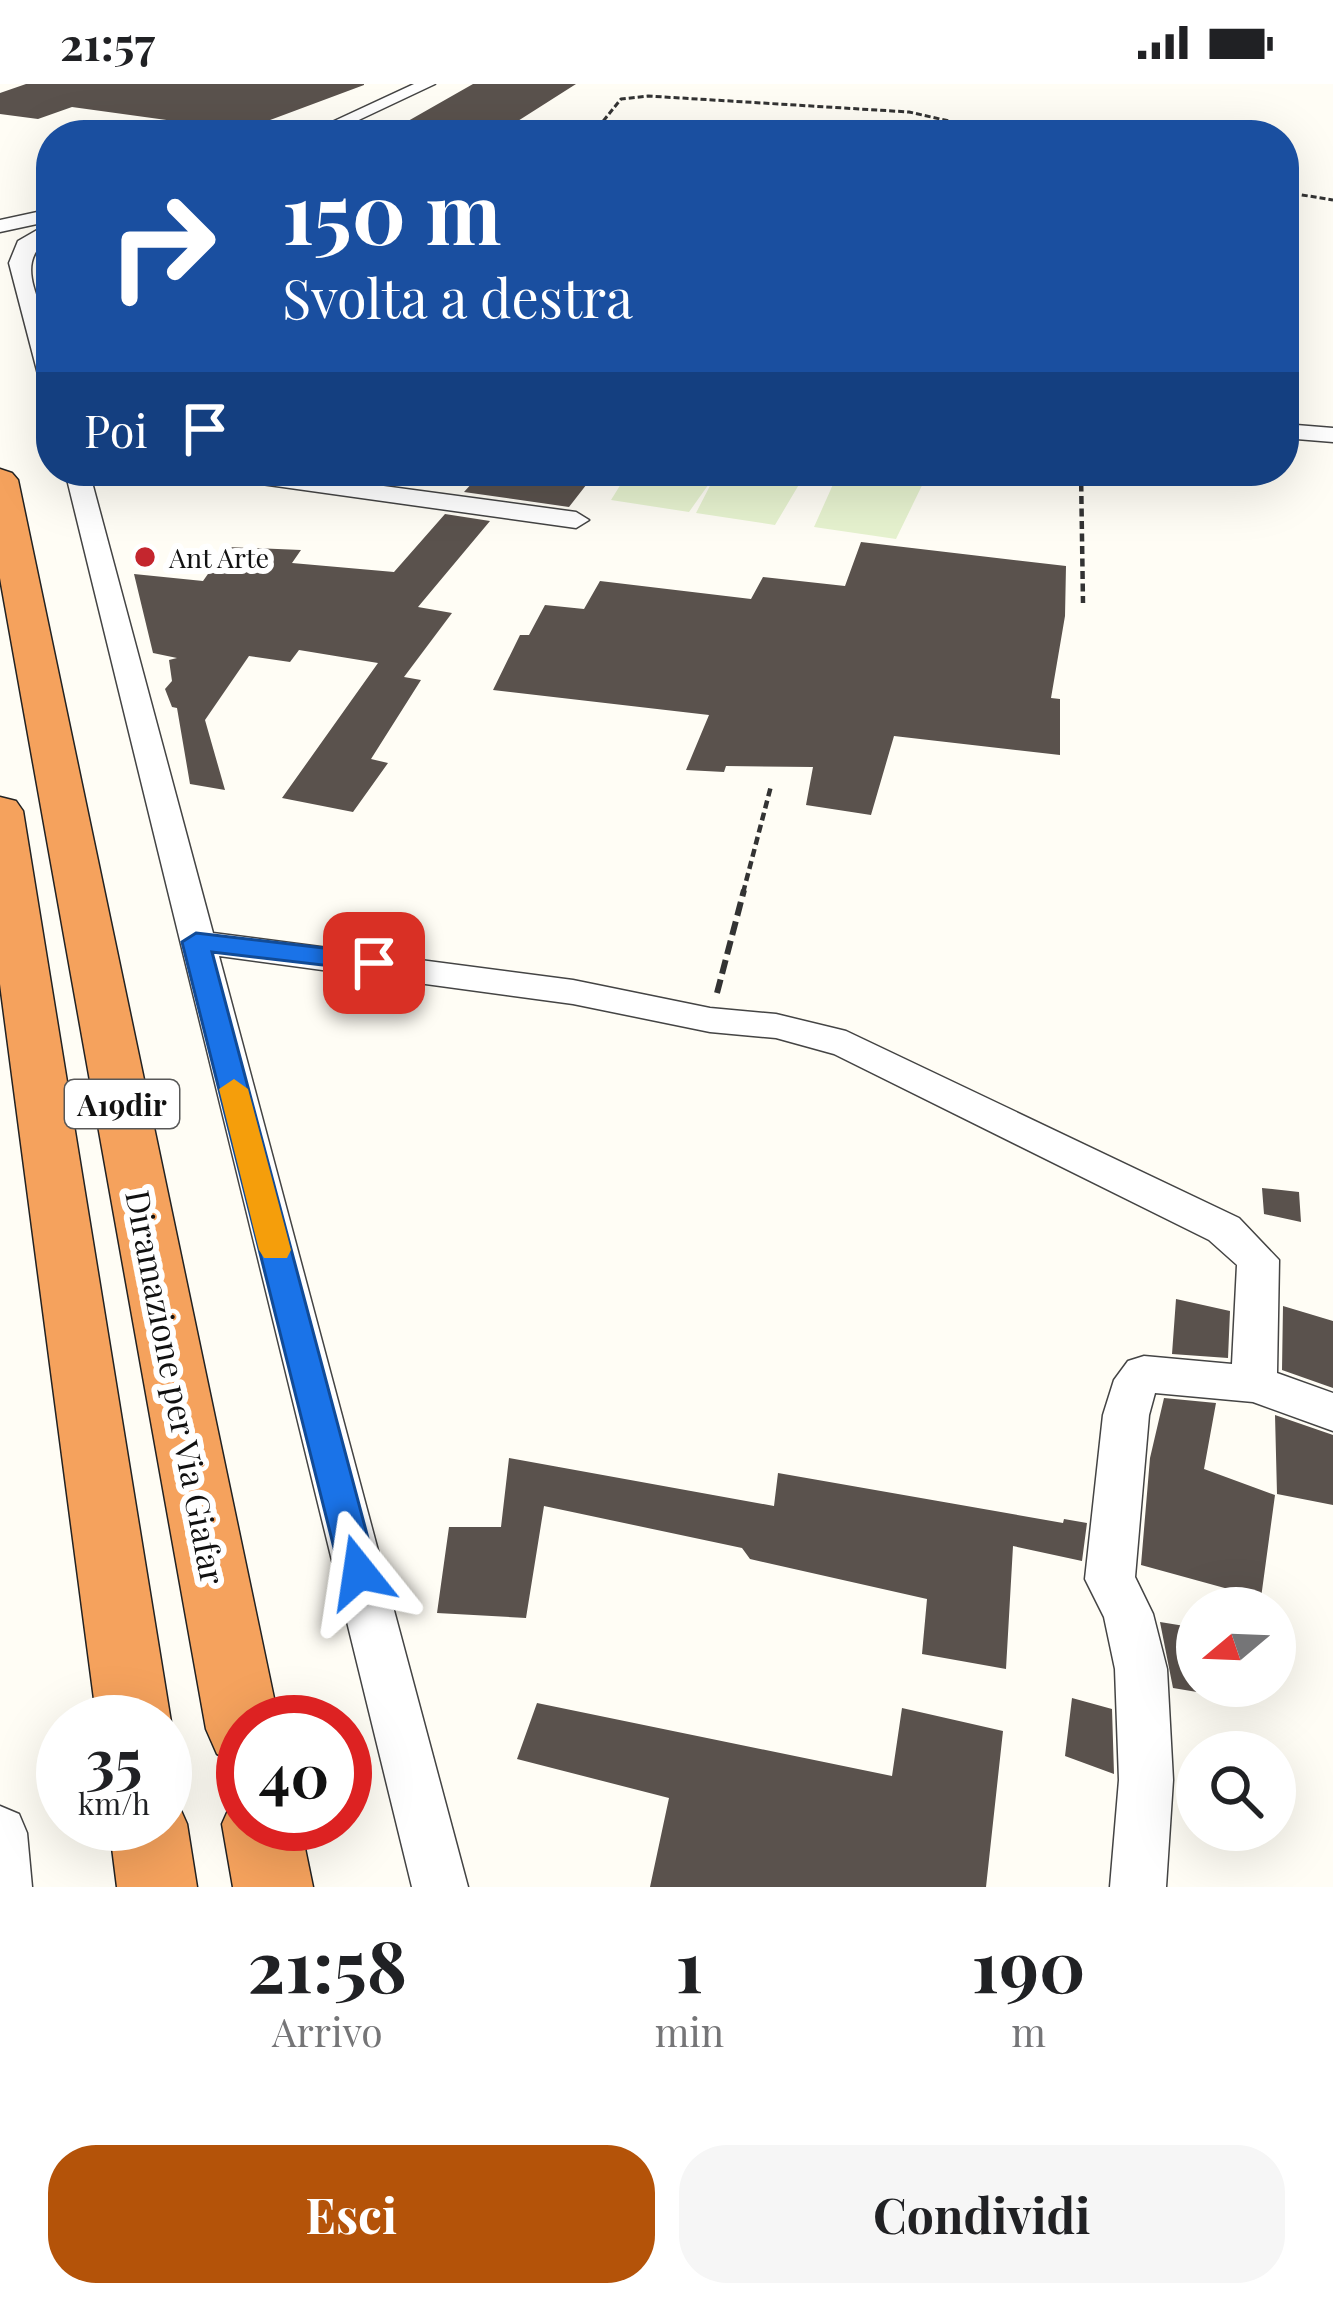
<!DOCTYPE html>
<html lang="it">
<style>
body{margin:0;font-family:"Playfair Display",serif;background:#f6f6f6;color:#202124;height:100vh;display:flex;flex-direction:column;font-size:45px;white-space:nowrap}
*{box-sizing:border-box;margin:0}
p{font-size:39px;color:#757577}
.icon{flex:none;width:66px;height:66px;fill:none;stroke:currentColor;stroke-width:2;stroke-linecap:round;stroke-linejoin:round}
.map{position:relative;height:1803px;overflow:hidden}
.details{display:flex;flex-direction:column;background:#fff;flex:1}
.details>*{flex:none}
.hud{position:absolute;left:36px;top:36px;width:1263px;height:366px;border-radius:48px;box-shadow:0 12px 48px #0002;background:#1a4fa0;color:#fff;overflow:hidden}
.needle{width:78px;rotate:251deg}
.controls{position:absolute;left:1176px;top:1503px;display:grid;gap:24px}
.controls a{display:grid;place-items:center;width:120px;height:120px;border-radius:50%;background:#fff;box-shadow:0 12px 48px #0002;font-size:60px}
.speed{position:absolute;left:36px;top:1611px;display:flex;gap:24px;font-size:60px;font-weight:700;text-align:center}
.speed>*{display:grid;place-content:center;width:156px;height:156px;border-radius:50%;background:#fff;box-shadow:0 12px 48px #0002;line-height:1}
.speed small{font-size:30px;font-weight:400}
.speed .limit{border:18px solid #d22;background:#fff;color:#111}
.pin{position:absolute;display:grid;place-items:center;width:102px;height:102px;color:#fff;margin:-51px;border-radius:24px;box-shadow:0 6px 18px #0006}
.me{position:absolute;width:132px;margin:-66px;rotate:345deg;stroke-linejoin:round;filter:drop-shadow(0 0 9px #0008)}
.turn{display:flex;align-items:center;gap:42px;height:252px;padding:0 48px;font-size:54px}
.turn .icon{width:156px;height:156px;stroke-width:2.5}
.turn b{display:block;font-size:84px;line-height:102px}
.then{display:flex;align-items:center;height:114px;padding:0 48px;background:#0003;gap:24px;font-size:45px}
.eta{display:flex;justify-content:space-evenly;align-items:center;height:204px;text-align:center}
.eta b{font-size:72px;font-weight:700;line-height:84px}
.action{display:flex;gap:24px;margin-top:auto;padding:24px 48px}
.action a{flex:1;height:138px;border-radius:48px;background:#b45309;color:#fff;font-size:48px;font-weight:700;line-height:138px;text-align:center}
.action a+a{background:#f6f6f6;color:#202124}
.status{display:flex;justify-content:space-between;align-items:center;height:84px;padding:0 60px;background:#fff;direction:ltr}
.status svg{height:33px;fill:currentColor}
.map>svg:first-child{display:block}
.pitch{fill:#e6f2cf}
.building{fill:#5a524d}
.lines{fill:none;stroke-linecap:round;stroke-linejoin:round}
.minor-casing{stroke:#444;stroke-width:3}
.highway-casing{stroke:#222;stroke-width:3}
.path-far2{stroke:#333;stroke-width:3;stroke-dasharray:6 3;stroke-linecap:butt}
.path-far1{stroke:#333;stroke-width:4.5;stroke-dasharray:8 4.5;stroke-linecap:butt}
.path{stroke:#333;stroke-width:6;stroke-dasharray:14 6;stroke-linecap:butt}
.minor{fill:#fff;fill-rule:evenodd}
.highway{fill:#f5a25d;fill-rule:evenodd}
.route{fill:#1a73e8;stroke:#114b97;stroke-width:3}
.slow{fill:#f59e0b}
.poi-dot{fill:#c4262e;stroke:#fff;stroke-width:4.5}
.labels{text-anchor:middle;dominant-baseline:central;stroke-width:12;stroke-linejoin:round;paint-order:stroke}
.far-poi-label{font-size:27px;fill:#111;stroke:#fff;text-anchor:start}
.shield{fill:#fff;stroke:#585858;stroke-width:3}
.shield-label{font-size:30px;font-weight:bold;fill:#111}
.street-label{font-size:33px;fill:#111;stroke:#fff}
</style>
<div class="status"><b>21:57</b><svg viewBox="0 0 49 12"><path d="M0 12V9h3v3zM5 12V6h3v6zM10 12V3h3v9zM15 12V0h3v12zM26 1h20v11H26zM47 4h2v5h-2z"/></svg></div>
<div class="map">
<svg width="1333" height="1803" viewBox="0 0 1333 1803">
<rect width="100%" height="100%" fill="#fffdf5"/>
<path class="pitch" d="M629 387H807L775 441 696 429 716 390 689 428 611 416Z
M839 387H929L896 455 814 443Z"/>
<path class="building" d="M26 0H364V1L230 51 181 38 72 23 38 35 0 30V9Z
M473 0H576L499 49 408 37Z
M483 387H597L569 423 464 408Z
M445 430 490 437 418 523 452 529 404 593 421 596 371 675 388 679 353 728 282 714 378 579 299 566 290 578 249 572 205 636 225 706 190 700 177 624 172 623 165 605 172 597 169 576 177 574 153 569 134 490 203 497 227 463 301 466 292 479 394 488Z
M861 458 1066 482 1065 532 1051 614 1060 615V671L894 652 871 731 806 721 813 683 726 682 724 688 686 686 709 631 493 606 520 551H529L545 521 584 525 600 497 751 515 763 493 845 502Z
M1262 1104 1299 1108 1301 1138 1264 1130Z
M1176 1215 1230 1227 1228 1274 1172 1270Z
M1283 1222 1333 1237V1304L1282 1286Z
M1164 1314 1216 1319 1204 1385 1275 1411 1261 1514 1141 1481 1150 1374Z
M1275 1331 1333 1351V1421L1277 1410Z
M509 1374 774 1422 778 1389 1063 1439 1064 1435 1087 1439 1082 1477 1013 1462 1006 1585 922 1570 927 1515 750 1475 742 1464 544 1422 526 1534 437 1529 449 1443H501Z
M1160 1538 1197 1544V1608L1173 1604Z
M1072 1614 1112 1625 1114 1690 1065 1672Z
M537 1619 892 1692 902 1624 1003 1647 986 1803H650L669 1714 517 1675Z"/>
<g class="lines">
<g class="minor-casing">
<path id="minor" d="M414 0H435L327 51H304Z
M81 42 181 43 190 48 87 51 79 46Z
M51 125V137L0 148V136Z
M51 138V153C10 180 44 217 51 256 53 272 51 289 51 305L40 298 9 179 18 157Z
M1284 340 1333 344V358L1284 354Z
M65 387H89L213 849 573 896 710 924 776 930 846 947 1239 1134 1279 1176 1277 1289 1333 1309V1347L1253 1318 1155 1309 1149 1331 1135 1493 1153 1530 1167 1585 1173 1696 1166 1803H1110L1119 1696 1115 1585 1104 1533 1085 1495 1103 1331 1114 1296 1128 1277 1144 1272 1232 1280 1237 1181 1209 1156 834 970 776 954 710 948 573 920 219 872 468 1803H412Z
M206 387H272L576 428 589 436 576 444 218 394Z
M0 1722 19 1730 27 1749 32 1803H0Z"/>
</g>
<g class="highway-casing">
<path id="highway" d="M0 385 12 389 18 396 279 1638H243V1681L217 1670 206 1645 0 494Z
M0 713 16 717 23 727 171 1638 165 1652V1638H97L0 900Z
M165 1708 175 1713 187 1740 197 1803H117L109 1740H165Z
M243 1709V1740H300L313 1803H233L222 1740 234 1713Z"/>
</g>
<path class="path-far2" d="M592 51 621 15 648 12 909 28 1011 51
M1284 108 1333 116"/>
<path class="path-far1" d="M1081 387 1083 519
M743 809 771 702"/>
<path class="path" d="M717 909 744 806"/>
<use href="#minor" class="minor"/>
<use href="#highway" class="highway"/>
</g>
<path class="route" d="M196 849 374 870 388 879 374 887 212 868 377 1488 372 1500 359 1505 346 1500 340 1488 182 858Z"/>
<path class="slow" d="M234 995 248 1005 291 1166 287 1174H264L259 1166 219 1005Z"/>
<circle class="poi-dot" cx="145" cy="473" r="12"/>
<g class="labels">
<g class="far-poi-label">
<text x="169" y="473">Ant Arte</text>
</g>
<rect class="shield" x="65" y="996" width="114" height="48" rx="9"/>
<g class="shield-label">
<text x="122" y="1020">A19dir</text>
</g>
<g class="street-label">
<text transform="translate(177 1303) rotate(79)">Diramazione per Via Giafar</text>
</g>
</g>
</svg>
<div class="controls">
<a><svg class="needle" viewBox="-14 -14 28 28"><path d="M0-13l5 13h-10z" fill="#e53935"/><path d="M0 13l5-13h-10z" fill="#757577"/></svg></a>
<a><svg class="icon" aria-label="search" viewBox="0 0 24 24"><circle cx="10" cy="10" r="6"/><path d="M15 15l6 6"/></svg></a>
</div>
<div class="speed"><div>35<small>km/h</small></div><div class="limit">40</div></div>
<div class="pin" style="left:374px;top:879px;background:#d93025"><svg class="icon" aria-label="arrive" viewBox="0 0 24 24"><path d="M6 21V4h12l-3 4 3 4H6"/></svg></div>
<svg class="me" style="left:359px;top:1488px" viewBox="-20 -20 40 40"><path d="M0-17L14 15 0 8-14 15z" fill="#1a73e8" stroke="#fff" stroke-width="4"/></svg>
<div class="hud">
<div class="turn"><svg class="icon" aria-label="right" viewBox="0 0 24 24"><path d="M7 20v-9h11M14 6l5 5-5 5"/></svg><div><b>150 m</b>Svolta a destra</div></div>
<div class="then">Poi<svg class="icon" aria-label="arrive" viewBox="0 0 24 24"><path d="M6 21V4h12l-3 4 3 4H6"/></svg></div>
</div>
</div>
<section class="details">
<div class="eta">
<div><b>21:58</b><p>Arrivo</p></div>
<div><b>1</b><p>min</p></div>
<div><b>190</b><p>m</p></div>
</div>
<div class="action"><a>Esci</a><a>Condividi</a></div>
</section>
